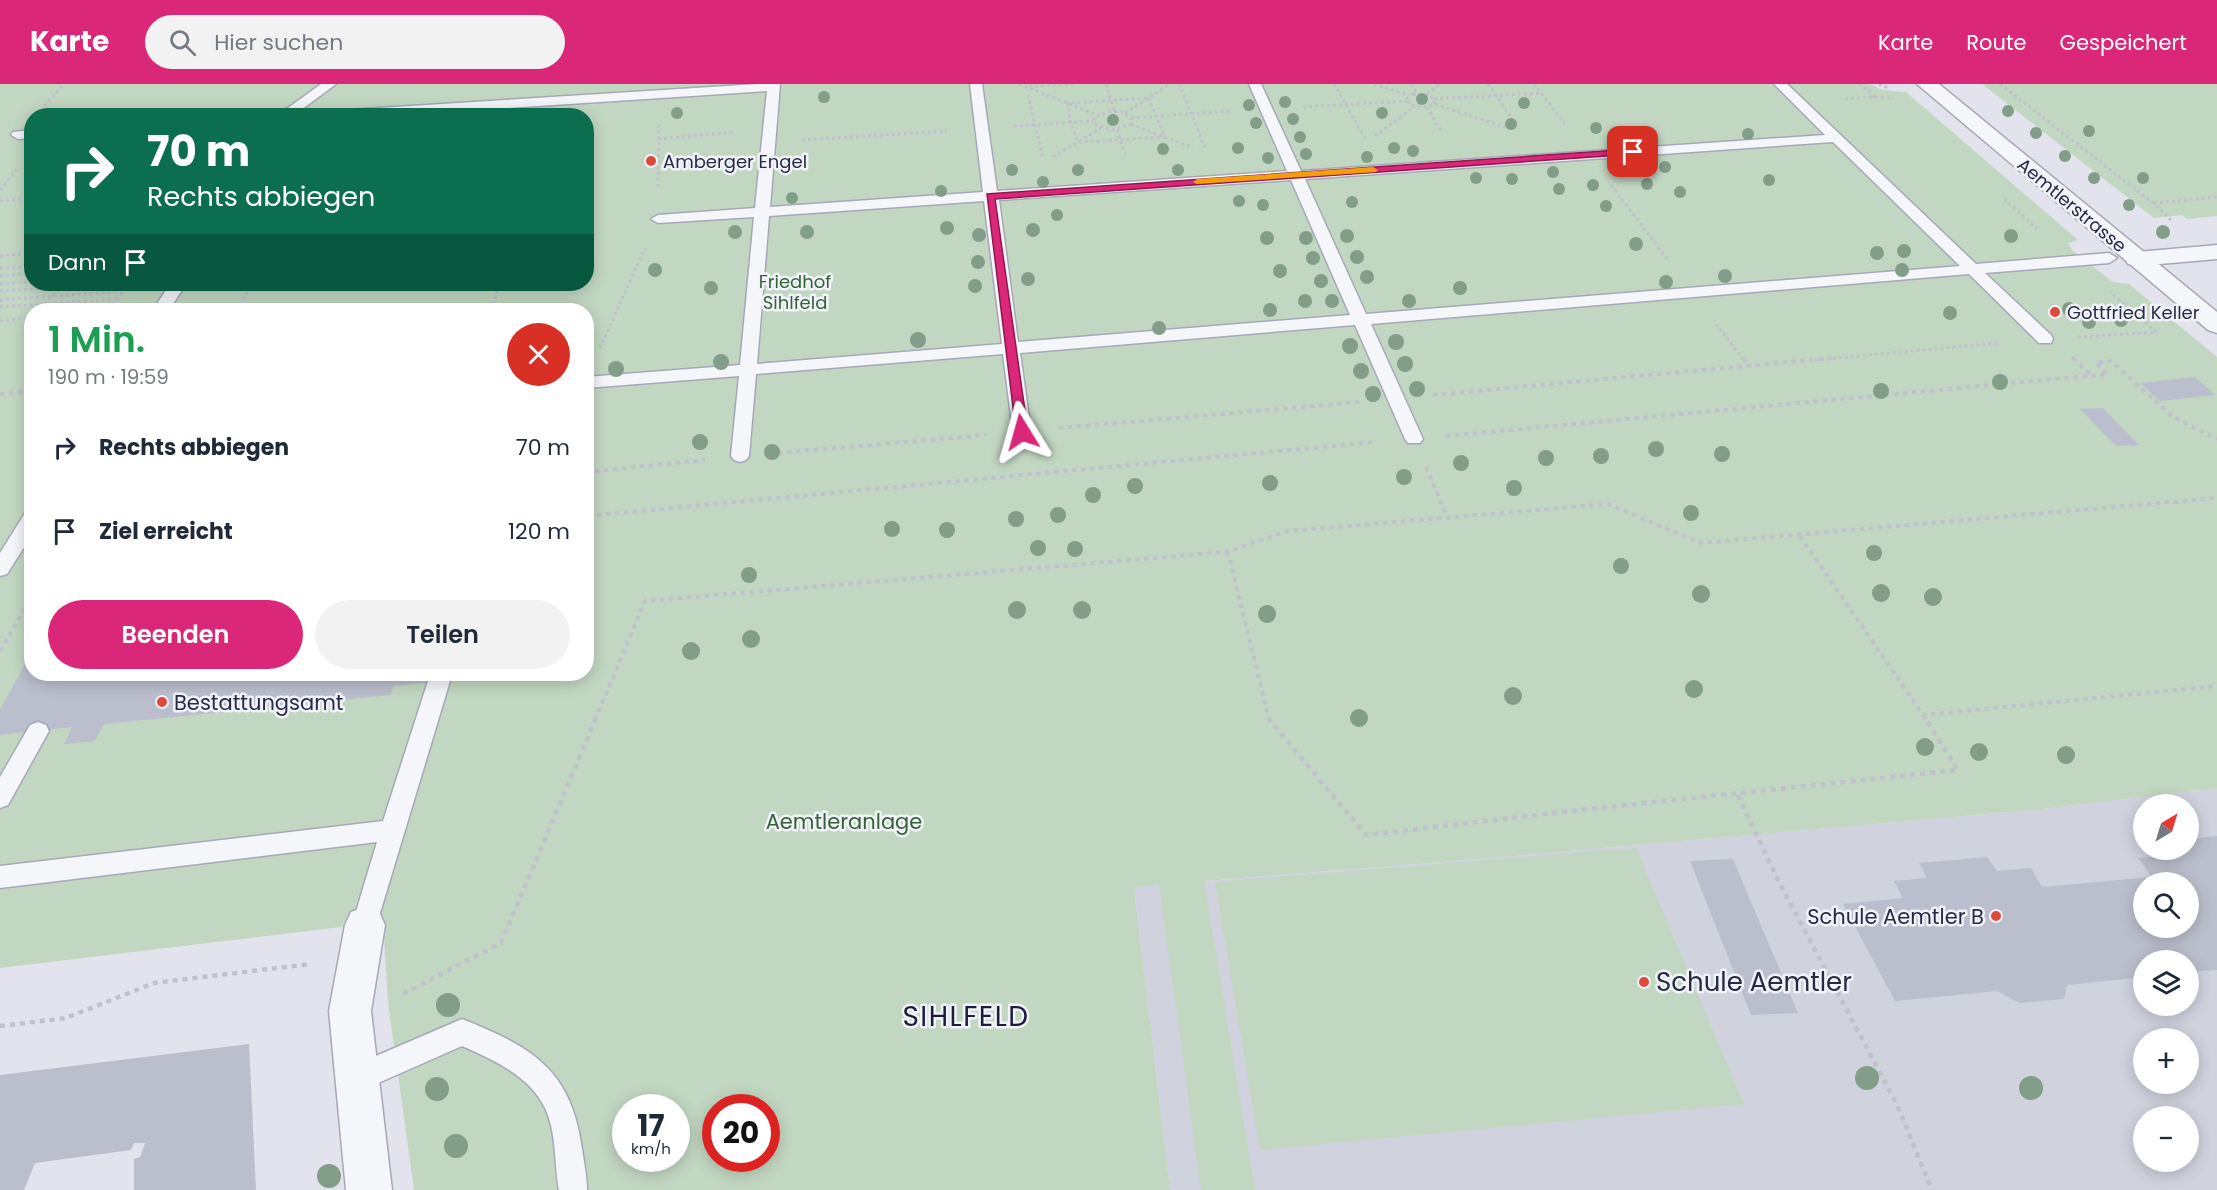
<!DOCTYPE html>
<html lang="de">
<meta charset="utf-8">
<style>
body{margin:0;font-family:Poppins,sans-serif;background:#f2f2f3;color:#1f2937;height:100vh;display:flex;flex-direction:column;font-size:22px;white-space:nowrap}
*{box-sizing:border-box;margin:0}
p{font-size:20px;color:#747a83}
.icon{flex:none;width:33px;height:33px;fill:none;stroke:currentColor;stroke-width:2;stroke-linecap:round;stroke-linejoin:round}
.map{position:relative;flex:1;overflow:hidden}
.panel{position:absolute;left:24px;top:219px;width:570px;height:378px;display:flex;flex-direction:column;background:#fff;border-radius:24px;box-shadow:0 3px 15px #0003}
.panel>*{flex:none}
.guide{position:absolute;left:24px;top:24px;width:570px;height:183px;border-radius:24px;box-shadow:0 3px 15px #0003;background:#0b6e4f;color:#fff;overflow:hidden}
.needle{width:39px;rotate:38deg}
.tools{position:absolute;left:2133px;top:710px;display:grid;gap:12px}
.tools a{display:grid;place-items:center;width:66px;height:66px;border-radius:50%;background:#fff;box-shadow:0 3px 15px #0003;font-size:30px}
.speed{position:absolute;left:612px;top:1010px;display:flex;gap:12px;font-size:30px;font-weight:700;text-align:center}
.speed>*{display:grid;place-content:center;width:78px;height:78px;border-radius:50%;background:#fff;box-shadow:0 3px 15px #0003;line-height:1}
.speed small{font-size:15px;font-weight:400}
.speed .limit{border:9px solid #d22;background:#fff;color:#111}
.pin{position:absolute;display:grid;place-items:center;width:51px;height:51px;color:#fff;margin:-26px;border-radius:12px;box-shadow:0 3px 9px #0006}
.me{position:absolute;width:66px;margin:-33px;rotate:352deg;stroke-linejoin:round;filter:drop-shadow(0 0 4px #0008)}
.turn{display:flex;align-items:center;gap:21px;height:126px;padding:0 24px;font-size:27px}
.turn .icon{width:78px;height:78px;stroke-width:2.5}
.turn b{display:block;font-size:42px;line-height:51px}
.then{display:flex;align-items:center;height:57px;padding:0 24px;background:#0003;gap:12px;font-size:22px}
.round{display:grid;place-items:center;flex:none;width:63px;height:63px;border-radius:32px;background:#f2f2f3}
.head{display:flex;align-items:center;justify-content:space-between;height:102px;padding:0 24px}
h1{font-size:36px;font-weight:600;line-height:45px;color:#1e9e55}
.cta{display:flex;gap:12px;margin-top:auto;padding:12px 24px}
.cta a{flex:1;height:69px;border-radius:36px;background:#db2777;color:#fff;font-size:24px;font-weight:600;line-height:69px;text-align:center}
.cta a+a{background:#f2f2f3;color:#1f2937}
ul{padding:0;list-style:none}
li{display:flex;align-items:center;gap:18px;height:84px;padding:0 24px}
li div{flex:1}
li b{display:block;font-size:22px}
li em{font-style:normal}
header{display:flex;align-items:center;gap:36px;box-sizing:border-box;height:84px;padding:0 30px;background:#db2777;color:#fff}
header strong{font-size:28px}
nav{display:flex;gap:33px;margin-inline-start:auto;font-size:21px}
.search{width:420px;height:54px;background:#f2f2f3;display:flex;align-items:center;gap:15px;box-sizing:border-box;padding:0 21px;border-radius:33px;color:#747a83;font-size:22px}
.map>svg:first-child{display:block}
.built{fill:#d0d2de;fill-rule:evenodd}
.green{fill:#c2d7c2;fill-rule:evenodd}
.building{fill:#bbbecc;fill-rule:evenodd}
.lines{fill:none;stroke-linecap:round;stroke-linejoin:round}
.service-casing{stroke:#a6a8b7;stroke-width:3}
.minor-casing{stroke:#a6a8b7;stroke-width:3}
.tertiary-casing{stroke:#a6a8b7;stroke-width:3}
.path-far2{stroke:#c0c1cb;stroke-width:3;stroke-dasharray:3 3;stroke-linecap:butt}
.path-far1{stroke:#c0c1cb;stroke-width:4;stroke-dasharray:4.5 4.5;stroke-linecap:butt}
.path{stroke:#c0c1cb;stroke-width:4.5;stroke-dasharray:5 5;stroke-linecap:butt}
.service{fill:#f5f6fa;fill-rule:evenodd}
.minor{fill:#f5f6fa;fill-rule:evenodd}
.tertiary{fill:#f5f6fa;fill-rule:evenodd}
.tree{fill:#829d88}
.route{fill:#db2777;stroke:#8e194d;stroke-width:1.5}
.slow{fill:#f59e0b}
.poi-dot{fill:#dd4a3b;stroke:#f2f3f9;stroke-width:2}
.labels{text-anchor:middle;dominant-baseline:central;stroke-width:5;stroke-linejoin:round;paint-order:stroke}
.far-poi-label{font-size:18px;fill:#282b46;stroke:#f2f3f9;text-anchor:start}
.far-street-label{font-size:18px;fill:#282b46;stroke:#f2f3f9}
.far-park-label{font-size:18px;fill:#336336;stroke:#f2f3f9}
.poi-label{font-size:21px;fill:#282b46;stroke:#f2f3f9;text-anchor:start}
.park-label{font-size:21px;fill:#336336;stroke:#f2f3f9}
.near-poi-label{font-size:26px;fill:#282b46;stroke:#f2f3f9;text-anchor:start}
.near-quarter-label{font-size:28px;letter-spacing:1.5px;fill:#1a1d37;stroke:#f2f3f9}
</style>
<header>
<strong>Karte</strong>
<div class="search"><svg class="icon" aria-label="search" viewBox="0 0 24 24"><circle cx="10" cy="10" r="6"/><path d="M15 15l6 6"/></svg>Hier suchen</div>
<nav><a>Karte</a><a>Route</a><a>Gespeichert</a></nav>
</header>
<div class="map">
<svg width="2217" height="1106" viewBox="0 0 2217 1106">
<rect width="100%" height="100%" fill="#e2e3ec"/>
<path class="built" d="M2217 704V1106H1170L1134 803 1480 775 2042 725ZM2144 720H2188V765H2144ZM2144 798H2188V843H2144ZM2144 876H2188V921H2144ZM2144 954H2188V999H2144ZM2144 1032H2188V1077H2144Z"/>
<path class="green" d="M0 0H1870L1882 6 1906 8 2078 156 2068 159 2072 166 2113 198 2129 200 2217 273V704L2042 725 1480 775 1204 797 1255 1106H1201L1159 801 1134 804 1170 1106H414L388 918 383 838 0 884ZM32 32H586V200H32ZM32 226H586V590H32ZM626 1023H676V1074H626ZM716 1023H766V1074H716Z
M1982 0H2217V132L2187 135 2182 131 2154 134Z
M1636 764 1744 1020 1260 1066 1215 798Z"/>
<path class="building" d="M2195 293 2215 311 2160 317 2140 299Z
M2103 324 2139 361 2116 362 2080 325Z
M32 568V590H485V593L393 602 391 611 104 640 95 657 64 660 72 643 0 651V625Z
M2217 752V886L2188 888V876H2144V893L2067 901 2064 915 2019 919 1997 907 1895 917 1843 820 1903 814 1894 797 1927 794 1919 779 1987 773 1997 787 2031 784 2042 803 2152 793 2138 774 2172 771 2167 765H2188V755ZM2144 798H2188V843H2144Z
M1733 775 1743 799 1798 929 1751 931 1690 777Z
M249 960 256 1106H134V1075L140 1073 145 1059H134L131 1066 35 1079 24 1106H0V991Z"/>
<g class="lines">
<g class="service-casing">
<path id="service" d="M321 0H336L293 32H277Z
M759 0H780L770 123 983 108 970 0H982L997 107 1287 87 1249 0H1261L1301 87 1825 51 1774 0H1787L1976 180 2109 169 2117 174 2109 179 1985 189 2051 251 2053 255 2051 259H2039L1969 190 1371 240 1423 355 1420 359H1408L1405 355 1355 241 1020 269 1031 348 1028 352H1016L1013 348 1003 270 756 290 749 372 746 376 740 378 734 376 731 372 739 292 586 304V293L740 281 754 133 658 139 651 135 658 131 755 124 767 7 386 32H309L315 28ZM1833 58 1960 182 1366 230 1305 95ZM1291 96 1350 231 1018 258 999 116ZM984 117 1002 260 757 280 769 132Z
M32 46V54L18 55 11 51 13 48Z
M170 200H186L169 226H153Z
M32 427V451L7 490 0 492V469L25 429Z
M436 590 447 591 450 597 374 849 365 853 356 849 352 841 377 758 0 804V782L383 737 428 597 431 591Z
M38 638 46 641 49 647 8 721 0 724V693L30 641Z
M462 935C532 963 571 985 582 1065 584 1078 587 1093 587 1106H559C554 1080 557 1049 545 1024 530 992 492 975 462 962L358 1008 348 1004 344 994 348 984Z"/>
</g>
<g class="minor-casing">
<path id="minor" d="M2217 161V175L2137 182 2128 180 2125 175 2128 170 2137 168Z
M365 823 379 828 385 841 371 927 392 1106H346L329 927 345 841 351 828Z"/>
</g>
<g class="tertiary-casing">
<path id="tertiary" d="M1917 0H1939L2217 228V249L2208 246Z"/>
</g>
<path class="path-far2" d="M1019 0 1097 31
M1106 0 1114 27
M1179 0 1206 66
M1334 0 1365 54
M1374 0 1409 11
M1411 0 1417 9
M1488 0 1519 45
M1534 0 1565 40
M1879 0 1889 4
M2000 0 2153 119 2171 136
M1029 2 1077 0
M1413 10 1431 12 1435 20 1427 23 1411 21 1406 15Z
M1427 10 1440 0
M1028 11 1043 75
M1875 13 1894 15
M1148 14 1165 53 1078 58 1070 38 1068 19Z
M1434 15 1540 9
M1845 15 1875 13 1860 0
M1435 20 1505 43
M44 22 64 0
M1303 23 1407 17
M1427 23 1442 48
M1108 27 1121 28 1131 34V40L1113 46 1095 40 1094 34Z
M1125 29 1170 0
M1131 34 1230 27
M1131 40 1193 64
M1014 42 1093 37
M1117 46 1125 70
M1375 52 1415 22
M658 55 735 48
M802 56 947 47
M1053 73 1101 44
M1611 101 1668 176
M658 103 659 41
M0 106 19 83
M2004 115 2039 146
M0 117 32 115
M2154 119 2217 113
M0 172 32 169
M0 184 32 183
M0 192 32 190
M0 200 32 198
M0 207 112 200
M0 216 123 207
M0 223 118 215
M42 226 61 200
M110 226 128 200
M237 226 252 200
M491 226 500 200
M0 237 32 234
M1716 240 1744 276
M2078 253 2156 248 2110 208
M600 264 645 164
M2072 273 2075 276
M1815 276 1999 259"/>
<path class="path-far1" d="M1743 274 1748 281
M2073 274 2091 291
M2107 289 2096 278 2111 277 2173 333 2217 355
M0 310 32 307
M1433 311 1832 274
M1059 344 1360 318
M1446 352 2108 290
M778 369 986 351
M1426 383 1447 433
M586 388 705 376
M597 431 1375 358
M1800 452 1923 631 2217 602
M1226 468 1230 476 1269 636
M0 567 32 513
M1923 631 1926 636
M595 636 645 517 1226 468 1288 447 1608 420 1701 459 2217 414"/>
<path class="path" d="M1268 634 1366 751 1588 725 1958 686 1925 634
M1738 711 1777 794 1897 1021 1932 1106
M403 910 501 859 596 634
M0 942 66 934 154 899 310 880"/>
<use href="#service" class="service"/>
<use href="#minor" class="minor"/>
<use href="#tertiary" class="tertiary"/>
</g>
<g class="tree">
<circle cx="824" cy="13" r="6"/>
<circle cx="1422" cy="15" r="6"/>
<circle cx="1285" cy="18" r="6"/>
<circle cx="1524" cy="19" r="6"/>
<circle cx="1249" cy="21" r="6"/>
<circle cx="2008" cy="27" r="6"/>
<circle cx="677" cy="29" r="6"/>
<circle cx="1382" cy="29" r="6"/>
<circle cx="1293" cy="35" r="6"/>
<circle cx="1113" cy="36" r="6"/>
<circle cx="1256" cy="39" r="6"/>
<circle cx="1511" cy="40" r="6"/>
<circle cx="1596" cy="44" r="6"/>
<circle cx="2089" cy="47" r="6"/>
<circle cx="2036" cy="49" r="6"/>
<circle cx="1748" cy="50" r="6"/>
<circle cx="1300" cy="53" r="6"/>
<circle cx="1238" cy="64" r="6"/>
<circle cx="1394" cy="64" r="6"/>
<circle cx="1163" cy="65" r="6"/>
<circle cx="1413" cy="67" r="6"/>
<circle cx="1306" cy="70" r="6"/>
<circle cx="2065" cy="72" r="6"/>
<circle cx="1367" cy="73" r="6"/>
<circle cx="1268" cy="74" r="6"/>
<circle cx="1665" cy="83" r="6"/>
<circle cx="1012" cy="86" r="6"/>
<circle cx="1078" cy="86" r="6"/>
<circle cx="1178" cy="86" r="6"/>
<circle cx="1553" cy="88" r="6"/>
<circle cx="1476" cy="94" r="6"/>
<circle cx="2094" cy="94" r="6"/>
<circle cx="2143" cy="94" r="6"/>
<circle cx="1512" cy="95" r="6"/>
<circle cx="1769" cy="96" r="6"/>
<circle cx="1043" cy="98" r="6"/>
<circle cx="1647" cy="100" r="6"/>
<circle cx="1593" cy="101" r="6"/>
<circle cx="1559" cy="105" r="6"/>
<circle cx="941" cy="107" r="6"/>
<circle cx="1680" cy="108" r="6"/>
<circle cx="792" cy="114" r="6"/>
<circle cx="1239" cy="117" r="6"/>
<circle cx="1352" cy="118" r="6"/>
<circle cx="1263" cy="121" r="6"/>
<circle cx="2129" cy="121" r="6"/>
<circle cx="1606" cy="122" r="6"/>
<circle cx="1057" cy="131" r="6"/>
<circle cx="947" cy="144" r="7"/>
<circle cx="1033" cy="146" r="7"/>
<circle cx="735" cy="148" r="7"/>
<circle cx="807" cy="148" r="7"/>
<circle cx="2163" cy="148" r="7"/>
<circle cx="979" cy="151" r="7"/>
<circle cx="1347" cy="152" r="7"/>
<circle cx="2011" cy="152" r="7"/>
<circle cx="1267" cy="154" r="7"/>
<circle cx="1306" cy="154" r="7"/>
<circle cx="1636" cy="160" r="7"/>
<circle cx="1904" cy="167" r="7"/>
<circle cx="1877" cy="169" r="7"/>
<circle cx="1357" cy="173" r="7"/>
<circle cx="1313" cy="174" r="7"/>
<circle cx="978" cy="178" r="7"/>
<circle cx="655" cy="186" r="7"/>
<circle cx="1902" cy="186" r="7"/>
<circle cx="1280" cy="187" r="7"/>
<circle cx="1725" cy="192" r="7"/>
<circle cx="1367" cy="193" r="7"/>
<circle cx="1028" cy="195" r="7"/>
<circle cx="1321" cy="197" r="7"/>
<circle cx="1666" cy="198" r="7"/>
<circle cx="975" cy="202" r="7"/>
<circle cx="711" cy="204" r="7"/>
<circle cx="1460" cy="204" r="7"/>
<circle cx="1305" cy="217" r="7"/>
<circle cx="1332" cy="217" r="7"/>
<circle cx="1409" cy="217" r="7"/>
<circle cx="2069" cy="225" r="7"/>
<circle cx="1270" cy="226" r="7"/>
<circle cx="1950" cy="229" r="7"/>
<circle cx="2121" cy="236" r="7"/>
<circle cx="2089" cy="238" r="7"/>
<circle cx="1159" cy="244" r="7"/>
<circle cx="918" cy="256" r="8"/>
<circle cx="1396" cy="258" r="8"/>
<circle cx="1350" cy="262" r="8"/>
<circle cx="721" cy="278" r="8"/>
<circle cx="1405" cy="280" r="8"/>
<circle cx="616" cy="285" r="8"/>
<circle cx="1361" cy="287" r="8"/>
<circle cx="2000" cy="298" r="8"/>
<circle cx="1417" cy="305" r="8"/>
<circle cx="1881" cy="307" r="8"/>
<circle cx="1373" cy="310" r="8"/>
<circle cx="700" cy="358" r="8"/>
<circle cx="1656" cy="365" r="8"/>
<circle cx="772" cy="368" r="8"/>
<circle cx="1722" cy="370" r="8"/>
<circle cx="1601" cy="372" r="8"/>
<circle cx="1546" cy="374" r="8"/>
<circle cx="1461" cy="379" r="8"/>
<circle cx="1404" cy="393" r="8"/>
<circle cx="1270" cy="399" r="8"/>
<circle cx="1135" cy="402" r="8"/>
<circle cx="1514" cy="404" r="8"/>
<circle cx="1093" cy="411" r="8"/>
<circle cx="1691" cy="429" r="8"/>
<circle cx="1058" cy="431" r="8"/>
<circle cx="1016" cy="435" r="8"/>
<circle cx="892" cy="445" r="8"/>
<circle cx="947" cy="446" r="8"/>
<circle cx="1038" cy="464" r="8"/>
<circle cx="1075" cy="465" r="8"/>
<circle cx="1874" cy="469" r="8"/>
<circle cx="1621" cy="482" r="8"/>
<circle cx="749" cy="491" r="8"/>
<circle cx="1881" cy="509" r="9"/>
<circle cx="1701" cy="510" r="9"/>
<circle cx="1933" cy="513" r="9"/>
<circle cx="1017" cy="526" r="9"/>
<circle cx="1082" cy="526" r="9"/>
<circle cx="1267" cy="530" r="9"/>
<circle cx="751" cy="555" r="9"/>
<circle cx="691" cy="567" r="9"/>
<circle cx="1694" cy="605" r="9"/>
<circle cx="1513" cy="612" r="9"/>
<circle cx="1359" cy="634" r="9"/>
<circle cx="1925" cy="663" r="9"/>
<circle cx="1979" cy="668" r="9"/>
<circle cx="2066" cy="671" r="9"/>
<circle cx="448" cy="921" r="12"/>
<circle cx="1867" cy="994" r="12"/>
<circle cx="2031" cy="1004" r="12"/>
<circle cx="437" cy="1005" r="12"/>
<circle cx="456" cy="1062" r="12"/>
<circle cx="329" cy="1092" r="12"/>
</g>
<path class="route" d="M1633 65 1636 66V70L995 115 1028 348 1022 351 1016 348 987 110Z"/>
<path class="slow" d="M1373 83 1378 86 1376 88 1197 100 1193 98 1197 95Z"/>
<g class="poi-dot">
<circle cx="651" cy="77" r="6"/>
<circle cx="2055" cy="228" r="6"/>
<circle cx="162" cy="618" r="6"/>
<circle cx="1996" cy="832" r="6"/>
<circle cx="1644" cy="898" r="6"/>
</g>
<g class="labels">
<g class="far-poi-label">
<text x="663" y="77">Amberger Engel</text>
<text x="2067" y="228">Gottfried Keller</text>
</g>
<g class="far-street-label">
<text transform="translate(2072 121) rotate(40)">Aemtlerstrasse</text>
</g>
<g class="far-park-label">
<text x="795" y="197">Friedhof<tspan x="795" dy="21">Sihlfeld</tspan></text>
</g>
<g class="poi-label">
<text x="174" y="618">Bestattungsamt</text>
<text x="1984" y="832" text-anchor="end">Schule Aemtler B</text>
</g>
<g class="park-label">
<text x="844" y="737">Aemtleranlage</text>
</g>
<g class="near-poi-label">
<text x="1656" y="898">Schule Aemtler</text>
</g>
<g class="near-quarter-label">
<text x="966" y="932">SIHLFELD</text>
</g>
</g>
</svg>
<div class="tools">
<a><svg class="needle" viewBox="-14 -14 28 28"><path d="M0-13l5 13h-10z" fill="#e53935"/><path d="M0 13l5-13h-10z" fill="#747a83"/></svg></a>
<a><svg class="icon" aria-label="search" viewBox="0 0 24 24"><circle cx="10" cy="10" r="6"/><path d="M15 15l6 6"/></svg></a>
<a><svg class="icon" aria-label="layers" viewBox="0 0 24 24"><path d="M12 4l9 5-9 5-9-5zM3 14l9 5 9-5"/></svg></a>
<a>+</a>
<a>−</a>
</div>
<div class="speed"><div>17<small>km/h</small></div><div class="limit">20</div></div>
<div class="pin" style="left:1633px;top:68px;background:#d93025"><svg class="icon" aria-label="arrive" viewBox="0 0 24 24"><path d="M6 21V4h12l-3 4 3 4H6"/></svg></div>
<svg class="me" style="left:1022px;top:348px" viewBox="-20 -20 40 40"><path d="M0-17L14 15 0 8-14 15z" fill="#db2777" stroke="#fff" stroke-width="4"/></svg>
<div class="guide">
<div class="turn"><svg class="icon" aria-label="right" viewBox="0 0 24 24"><path d="M7 20v-9h11M14 6l5 5-5 5"/></svg><div><b>70 m</b>Rechts abbiegen</div></div>
<div class="then">Dann<svg class="icon" aria-label="arrive" viewBox="0 0 24 24"><path d="M6 21V4h12l-3 4 3 4H6"/></svg></div>
</div>
<section class="panel">
<div class="head"><div><h1>1 Min.</h1><p>190 m · 19:59</p></div><a class="round" style="background:#d93025;color:#fff"><svg class="icon" aria-label="close" viewBox="0 0 24 24"><path d="M6 6l12 12M18 6L6 18"/></svg></a></div>
<ul>
<li><svg class="icon" aria-label="right" viewBox="0 0 24 24"><path d="M7 20v-9h11M14 6l5 5-5 5"/></svg><div><b>Rechts abbiegen</b></div><em>70 m</em></li>
<li><svg class="icon" aria-label="arrive" viewBox="0 0 24 24"><path d="M6 21V4h12l-3 4 3 4H6"/></svg><div><b>Ziel erreicht</b></div><em>120 m</em></li>
</ul>
<div class="cta"><a>Beenden</a><a>Teilen</a></div>
</section>
</div>
